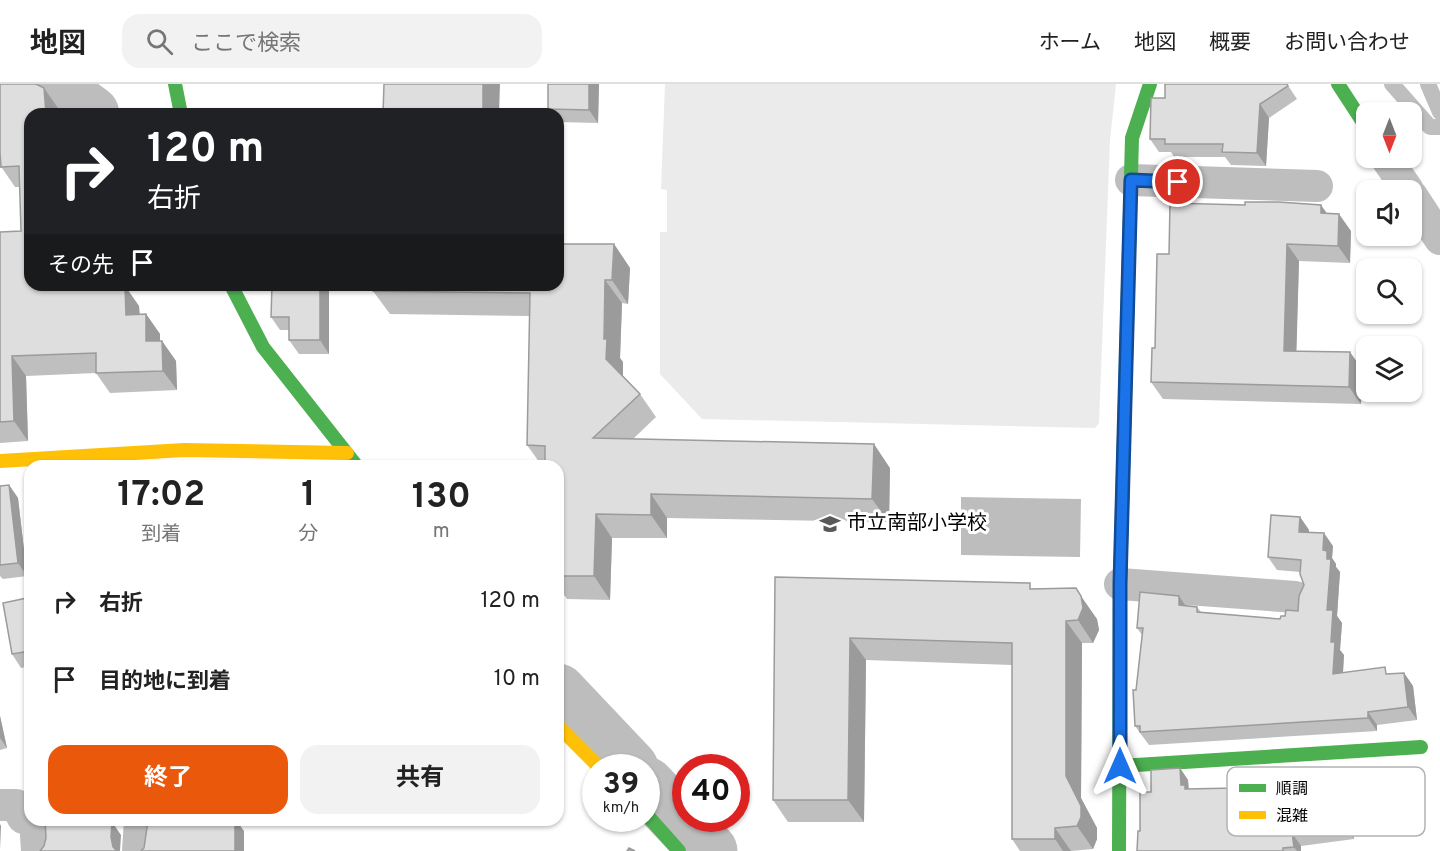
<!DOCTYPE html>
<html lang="ja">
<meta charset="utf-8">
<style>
body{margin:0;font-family:Overpass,"Noto Sans JP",sans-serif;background:#f2f2f2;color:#222;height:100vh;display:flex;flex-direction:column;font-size:22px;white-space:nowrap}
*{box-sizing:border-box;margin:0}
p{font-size:20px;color:#767676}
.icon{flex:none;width:33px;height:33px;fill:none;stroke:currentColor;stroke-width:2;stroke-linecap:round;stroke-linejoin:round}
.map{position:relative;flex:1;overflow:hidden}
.panel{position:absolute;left:24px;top:376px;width:540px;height:366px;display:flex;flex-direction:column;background:#fff;border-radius:18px;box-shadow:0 2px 4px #0004}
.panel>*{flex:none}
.hud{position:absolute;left:24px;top:24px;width:540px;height:183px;border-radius:18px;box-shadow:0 2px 4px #0004;background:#202124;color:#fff;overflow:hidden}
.needle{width:39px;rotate:180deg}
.buttons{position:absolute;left:1356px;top:18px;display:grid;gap:12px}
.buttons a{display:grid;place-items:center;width:66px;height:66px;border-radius:12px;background:#fff;box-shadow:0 2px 4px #0004;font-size:30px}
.speed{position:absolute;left:582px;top:670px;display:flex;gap:12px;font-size:30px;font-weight:700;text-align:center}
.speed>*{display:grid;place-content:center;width:78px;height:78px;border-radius:50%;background:#fff;box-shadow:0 2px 4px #0004;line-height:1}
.speed small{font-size:15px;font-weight:400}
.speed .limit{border:9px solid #d22;background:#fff;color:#111}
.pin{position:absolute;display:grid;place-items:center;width:51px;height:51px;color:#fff;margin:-26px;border:3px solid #fff;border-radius:50%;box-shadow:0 2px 6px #0007}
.me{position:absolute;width:66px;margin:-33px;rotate:0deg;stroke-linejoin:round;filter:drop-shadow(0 0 4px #0008)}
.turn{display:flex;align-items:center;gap:21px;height:126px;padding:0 24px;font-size:27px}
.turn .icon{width:78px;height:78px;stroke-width:2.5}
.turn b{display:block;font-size:42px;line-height:51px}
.then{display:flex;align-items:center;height:57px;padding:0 24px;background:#0003;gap:12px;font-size:22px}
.eta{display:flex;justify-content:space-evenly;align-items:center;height:102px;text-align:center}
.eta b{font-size:36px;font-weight:700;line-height:42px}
.button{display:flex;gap:12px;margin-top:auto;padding:12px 24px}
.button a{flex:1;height:69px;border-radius:18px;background:#ea580c;color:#fff;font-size:24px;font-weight:700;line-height:69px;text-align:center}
.button a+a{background:#f2f2f2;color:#222}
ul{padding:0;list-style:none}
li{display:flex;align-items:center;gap:18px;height:78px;padding:0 24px}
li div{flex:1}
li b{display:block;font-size:22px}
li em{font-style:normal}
header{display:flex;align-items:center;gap:36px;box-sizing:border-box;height:84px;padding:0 30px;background:#fff;border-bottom:2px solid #e0e0e0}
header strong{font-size:28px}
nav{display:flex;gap:33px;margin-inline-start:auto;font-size:21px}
.search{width:420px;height:54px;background:#f2f2f2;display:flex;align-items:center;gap:15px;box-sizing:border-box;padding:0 21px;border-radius:18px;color:#767676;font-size:22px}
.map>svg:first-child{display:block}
.green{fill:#ebebeb}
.water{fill:#bdbdbd}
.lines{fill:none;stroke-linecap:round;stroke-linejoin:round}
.river{stroke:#bdbdbd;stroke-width:57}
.lane{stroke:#bebebe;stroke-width:16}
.street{stroke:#bebebe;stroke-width:32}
.fast{stroke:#4caf50;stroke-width:14}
.slow{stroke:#ffc107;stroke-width:14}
.wall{fill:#bfbfbf}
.shaded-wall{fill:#9b9b9b}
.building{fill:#dedede;stroke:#9b9b9b;stroke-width:1.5}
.route-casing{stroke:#114b97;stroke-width:15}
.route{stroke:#1a73e8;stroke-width:10}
.labels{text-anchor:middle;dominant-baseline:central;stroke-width:6;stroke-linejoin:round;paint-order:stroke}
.poi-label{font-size:20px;fill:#000;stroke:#fff;text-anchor:start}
.key{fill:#fff;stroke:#b2b2b2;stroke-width:1.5}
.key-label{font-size:16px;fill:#000}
</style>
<header>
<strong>地図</strong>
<div class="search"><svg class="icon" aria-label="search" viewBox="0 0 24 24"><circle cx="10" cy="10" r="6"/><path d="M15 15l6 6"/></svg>ここで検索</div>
<nav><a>ホーム</a><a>地図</a><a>概要</a><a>お問い合わせ</a></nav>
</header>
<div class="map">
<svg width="1440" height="767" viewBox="0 0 1440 767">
<rect width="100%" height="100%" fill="#fff"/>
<path class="green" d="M665 0H1116L1110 56 1099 339 1095 344 702 335 660 290V148H667V106L661 105Z"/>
<path class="water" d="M961 413 1081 415 1080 473 961 471Z"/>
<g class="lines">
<path class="river" d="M50 0 91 30
M558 608 630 684
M646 701 709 767"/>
<path class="lane" d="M1392 0 1430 43H1440
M1428 0 1440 28"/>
<path class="street" d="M1386 74 1408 106
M1131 96 1317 102
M1412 112 1440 155
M1120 500 1295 513
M0 721H16L23 734 30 733
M35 736 37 767
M138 767 140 736"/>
<path class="fast" d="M175 0 181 30
M1338 0 1366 43
M231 201 263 263 356 381
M1120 682 1421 663
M646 730 679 767
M1119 767 1120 500 1132 54 1150 0"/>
<path class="slow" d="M0 377 184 366 347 369
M558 642 600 684"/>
</g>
<path class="wall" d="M0 0 44 4 58 24 30 30 121 202H125L139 222 140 230H146L160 250V257H162L176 277 177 306 110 309 96 289 26 292 28 357 0 359V148L21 147 20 103H15L2 84H0Z
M599 0 598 39 558 38V30H551L548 25Z
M1287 0 1297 15 1269 34 1266 82 1231 81 1225 73H1174L1171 68H1159L1150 55 1165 14Z
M1327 129 1351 147 1350 179 1299 177 1296 267 1362 285 1361 320 1163 315 1151 298 1155 264 1169 170Z
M614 160 630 184 628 220 622 219 620 274 623 278V292L640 310 656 333 633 355 890 384 889 438 667 434V454H612L610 516 567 515 558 502V382H542L527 361 530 232 390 230 373 207Z
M329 201V270H299L289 256V246H280L271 233Z
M9 401 18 414 27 492 3 495 0 492V402Z
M1300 433 1309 446V449L1333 462 1332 474 1336 480V483L1340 488 1337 532 1342 539 1340 566 1344 571 1343 589 1390 590 1404 589 1413 602 1417 636 1377 641V647L1149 661 1135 642 1136 606 1142 551 1137 544 1179 512 1187 522 1197 523 1201 528 1280 535 1298 527 1304 501 1300 488 1277 486 1268 473Z
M775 493 1034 505 1097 535 1099 546 1093 559H1082L1081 714 1097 744V755L1093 765 1071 767H1020L1012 755V581L866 576 864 738H788L773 716Z
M30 519V582L21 584 12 570Z
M0 632 7 664 0 666Z
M1180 684 1188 696 1189 705 1236 704 1398 689 1407 701 1411 731 1392 733 1393 736 1377 737V745L1353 748 1354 755 1301 762V767H1137L1140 747 1151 708Z"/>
<path class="shaded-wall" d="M483 0H500L499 30H483Z
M589 0H599L598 39 589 26Z
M44 4 58 24 59 30H46Z
M1260 20 1269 34 1266 82 1257 69Z
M1321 121 1333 138 1321 129Z
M1339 130 1351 147 1350 179 1338 162Z
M614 160 630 184 628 220 612 196Z
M1287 160 1299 177 1296 284 1284 267Z
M605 196 622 219 620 274 623 278V298L606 275 604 255Z
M107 201H121V222L107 203Z
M320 201H329V270L320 256Z
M125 202 139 222 140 251 126 231Z
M146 230 160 250V277L146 257Z
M162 257 176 277 177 306 163 287Z
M1350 268 1362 285 1361 320 1349 303Z
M12 272 26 292 28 357 14 337Z
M874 360 890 384 889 438 872 415Z
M9 401 18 414 27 492 18 479Z
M651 410 667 434V454L651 431Z
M596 430 612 454 610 516 594 492Z
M1300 433 1309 446 1308 461 1299 448Z
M1324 449 1333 462 1332 474 1336 480V483L1340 488 1337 532 1342 539 1340 566 1344 571 1342 603 1333 590 1327 526V475L1323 466Z
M1081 512 1097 535 1099 546 1093 559 1078 536Z
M1179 512 1188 525 1179 521Z
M27 514 30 519V527L29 525Z
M1066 537 1082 559 1081 714 1097 744V755L1093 765 1077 742 1066 692Z
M850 554 866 576 864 738 848 716Z
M1404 589 1413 602 1417 636 1408 623Z
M1368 628 1377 641V647L1368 634Z
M0 632 7 664 0 654Z
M1180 684 1188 696 1189 713 1181 701Z
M1398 689 1407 701 1411 731 1402 719Z
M1384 721 1392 733 1393 736 1384 724Z
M1369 725 1377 737V745L1369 733Z
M104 736H109L112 740V738L121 751 120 767H116L113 763Z
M235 736H236L244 747V767H235Z
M1345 736 1353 748 1354 755 1345 743Z
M0 740 1 742 0 766Z
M1055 744 1071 767H1063L1055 755Z
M1292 749 1301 762V767H1297L1294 763Z"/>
<path class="building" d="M0 0H36L44 4 46 30H30V201H107V203L125 202 126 231 146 230V257H162L163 287 96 289V269L12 272 14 337 0 338V148L21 147 19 82 1 83 0 68Z
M384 0H483V30H383Z
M548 0H589V26L548 25Z
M1165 0H1287L1288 2 1260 20 1257 69 1222 68 1223 60H1165V55H1150L1151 14H1165Z
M1245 118H1279L1321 121V129L1339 130 1338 162 1287 160 1284 267 1350 268 1349 303 1151 298 1152 264H1155L1157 170H1169L1170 119 1245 121Z
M558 160H614L612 196H605L604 255H607L606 275 640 310 593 354 874 360 872 415 651 410V431L596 430 594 492H558V382H545V362L527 361 530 209 373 207V201H558Z
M272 201H320V256H289V233H271Z
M9 401 18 479 0 481V402Z
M1271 431 1300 433 1299 448 1324 449 1323 466 1327 467V475H1331L1327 526H1333L1331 558H1335L1333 590 1385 583 1386 590 1404 589 1408 623 1368 628V634L1140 648V642H1135L1133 606H1136L1143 544H1137L1140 508 1179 512V521L1197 523V528L1280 535 1281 532H1285L1286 526 1298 527 1299 512 1304 501 1300 490 1301 476 1268 473Z
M775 493 1030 499V505L1076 504 1081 512 1083 524 1078 536 1066 537V692L1081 722V733L1077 742 1055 744V755H1012V559L850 554 848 716H773Z
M27 514 29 525H30V567L12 570 3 519Z
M1180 684 1181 701H1185V705L1236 704 1304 698V695L1331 693V691L1369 689V692L1398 689 1402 719 1384 721V724L1369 725V733L1345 736V743L1292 749 1294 763 1283 764V767H1137L1138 747H1140V708H1151V686Z
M45 736H104V738H112L111 753 113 763 117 767H40L44 762 46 754Z
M171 736H235V767H141L144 764 148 737Z
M629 764 635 767H627Z"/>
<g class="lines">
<g class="route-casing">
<path id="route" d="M1120 682V500L1131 96 1178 98"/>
</g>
<use href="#route" class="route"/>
</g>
<defs>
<g id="school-bare" transform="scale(1.62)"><path d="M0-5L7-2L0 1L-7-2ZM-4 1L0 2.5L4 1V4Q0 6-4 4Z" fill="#595959" stroke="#fff" stroke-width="2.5" paint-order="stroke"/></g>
</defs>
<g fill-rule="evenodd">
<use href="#school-bare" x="830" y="440"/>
</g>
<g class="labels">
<g class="poi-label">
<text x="847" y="440">市立南部小学校</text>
</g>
</g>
<rect x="1227" y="683" width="198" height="69" rx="9" class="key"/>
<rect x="1239" y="700" width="27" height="8" fill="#4caf50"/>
<rect x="1239" y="727" width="27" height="8" fill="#ffc107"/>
<g class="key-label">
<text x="1276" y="710">順調</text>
<text x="1276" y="737">混雑</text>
</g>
</svg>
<div class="buttons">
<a><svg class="needle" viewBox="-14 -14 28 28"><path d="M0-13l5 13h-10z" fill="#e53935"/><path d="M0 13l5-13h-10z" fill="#767676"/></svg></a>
<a><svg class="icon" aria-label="sound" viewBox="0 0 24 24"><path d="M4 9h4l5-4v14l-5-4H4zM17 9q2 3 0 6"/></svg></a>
<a><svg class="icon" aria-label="search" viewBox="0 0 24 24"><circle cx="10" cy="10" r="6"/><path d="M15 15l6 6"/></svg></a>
<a><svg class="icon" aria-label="layers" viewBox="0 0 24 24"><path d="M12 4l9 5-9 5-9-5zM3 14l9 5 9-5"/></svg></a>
</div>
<div class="speed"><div>39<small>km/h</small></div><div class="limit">40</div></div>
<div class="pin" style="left:1178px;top:98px;background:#d93025"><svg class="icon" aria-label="arrive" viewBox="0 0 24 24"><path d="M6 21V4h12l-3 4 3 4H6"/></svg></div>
<svg class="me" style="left:1120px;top:682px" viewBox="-20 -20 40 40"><path d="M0-17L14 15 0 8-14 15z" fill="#1a73e8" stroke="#fff" stroke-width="4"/></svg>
<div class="hud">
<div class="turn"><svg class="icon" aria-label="right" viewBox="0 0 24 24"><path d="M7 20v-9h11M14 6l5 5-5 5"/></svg><div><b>120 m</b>右折</div></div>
<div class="then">その先<svg class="icon" aria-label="arrive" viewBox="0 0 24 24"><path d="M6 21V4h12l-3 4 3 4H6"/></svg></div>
</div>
<section class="panel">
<div class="eta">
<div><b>17:02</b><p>到着</p></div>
<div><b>1</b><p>分</p></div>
<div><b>130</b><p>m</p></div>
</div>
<ul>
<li><svg class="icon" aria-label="right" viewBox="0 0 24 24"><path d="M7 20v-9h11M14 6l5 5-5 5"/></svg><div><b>右折</b></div><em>120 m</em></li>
<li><svg class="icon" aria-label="arrive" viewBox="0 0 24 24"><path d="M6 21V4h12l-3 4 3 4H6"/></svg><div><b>目的地に到着</b></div><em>10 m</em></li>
</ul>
<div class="button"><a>終了</a><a>共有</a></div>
</section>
</div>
